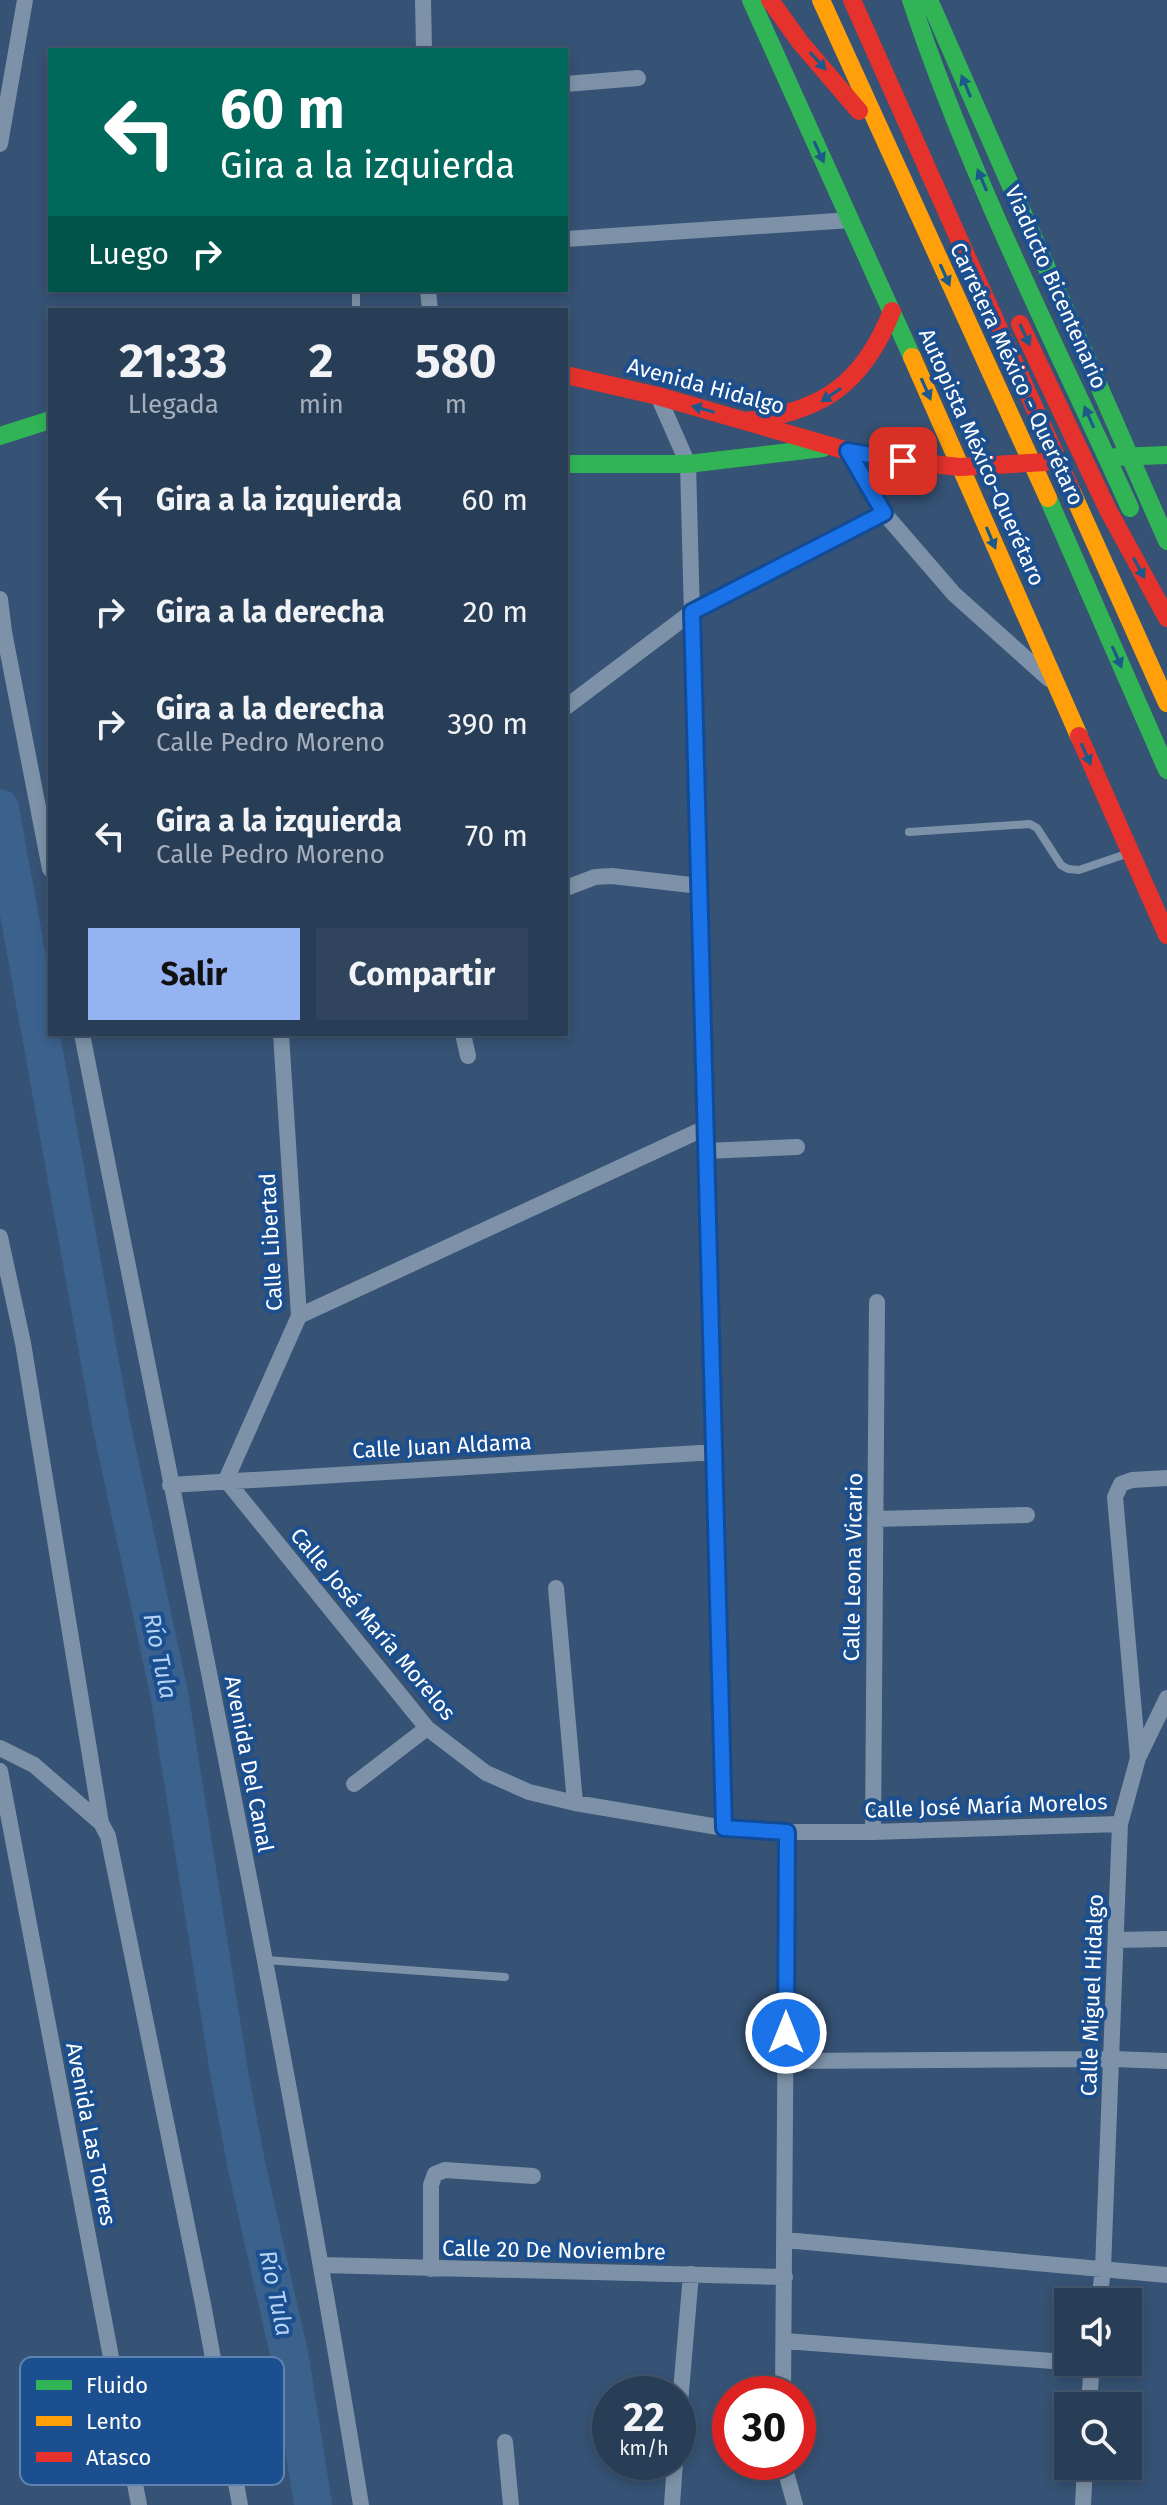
<!DOCTYPE html>
<html lang="es">
<meta charset="utf-8">
<style>
body{margin:0;font-family:"Fira Sans",sans-serif;background:#30455d;color:#f1f3f6;height:100vh;display:flex;flex-direction:column;font-size:30px;white-space:nowrap}
*{box-sizing:border-box;margin:0}
p{font-size:26px;color:#a5aeba}
.icon{flex:none;width:44px;height:44px;fill:none;stroke:currentColor;stroke-width:2;stroke-linecap:round;stroke-linejoin:round}
.map{position:relative;flex:1;overflow:hidden}
.sheet{position:absolute;left:48px;top:308px;width:520px;height:728px;display:flex;flex-direction:column;background:#283e57;border-radius:0px;box-shadow:0 4px 12px #0003,0 0 0 2px #44576d}
.sheet>*{flex:none}
.hud{position:absolute;left:48px;top:48px;width:520px;height:244px;border-radius:0px;box-shadow:0 4px 12px #0003,0 0 0 2px #44576d;background:#00695c;color:#fff;overflow:hidden}
.fabs{position:absolute;left:1054px;top:2288px;display:grid;gap:16px}
.fabs a{display:grid;place-items:center;width:88px;height:88px;border-radius:0px;background:#283e57;box-shadow:0 4px 12px #0003,0 0 0 2px #44576d;font-size:40px}
.speed{position:absolute;left:592px;top:2376px;display:flex;gap:16px;font-size:40px;font-weight:700;text-align:center}
.speed>*{display:grid;place-content:center;width:104px;height:104px;border-radius:50%;background:#283e57;box-shadow:0 4px 12px #0003,0 0 0 2px #44576d;line-height:1}
.speed small{font-size:20px;font-weight:400}
.speed .limit{border:12px solid #d22;background:#fff;color:#111}
.pin{position:absolute;display:grid;place-items:center;width:68px;height:68px;color:#fff;margin:-34px;border-radius:16px;box-shadow:0 4px 12px #0006}
.me{position:absolute;width:88px;margin:-44px;rotate:0deg;stroke-linejoin:round;filter:drop-shadow(0 0 6px #0008)}
.turn{display:flex;align-items:center;gap:28px;height:168px;padding:0 40px;font-size:36px}
.turn .icon{width:104px;height:104px;stroke-width:2.5}
.turn b{display:block;font-size:56px;line-height:68px}
.then{display:flex;align-items:center;height:76px;padding:0 40px;background:#0003;gap:16px;font-size:30px}
.eta{display:flex;justify-content:space-evenly;align-items:center;height:136px;text-align:center}
.eta b{font-size:48px;font-weight:700;line-height:56px}
.button{display:flex;gap:16px;margin-top:auto;padding:16px 40px}
.button a{flex:1;height:92px;border-radius:0px;background:#95b2f1;color:#111;font-size:32px;font-weight:700;line-height:92px;text-align:center}
.button a+a{background:#30455d;color:#f1f3f6}
ul{padding:0;list-style:none}
li{display:flex;align-items:center;gap:24px;height:112px;padding:0 40px}
li div{flex:1}
li b{display:block;font-size:30px}
li em{font-style:normal}
.map>svg:first-child{display:block}
.lines{fill:none;stroke-linecap:round;stroke-linejoin:round}
.river{stroke:#3b618d;stroke-width:38}
.lane{stroke:#7d92a8;stroke-width:8}
.street{stroke:#7d92a8;stroke-width:16}
.fast{stroke:#30b455;stroke-width:18}
.slow{stroke:#ff9f0a;stroke-width:18}
.jam{stroke:#e5322d;stroke-width:18}
.oneway{fill:#1d5989}
.route-casing{stroke:#114b97;stroke-width:20}
.route{stroke:#1a73e8;stroke-width:14}
.labels{text-anchor:middle;dominant-baseline:central;stroke-width:8;stroke-linejoin:round;paint-order:stroke}
.street-label{font-size:22px;fill:#fff;stroke:#1b4f8f}
.water-label{font-size:24px;font-style:italic;fill:#b5d3f5;stroke:#1b4f8f}
.key{fill:#1b4f8f;stroke:#5f84b1;stroke-width:2}
.key-label{font-size:22px;fill:#fff}
</style>
<div class="map">
<svg width="1167" height="2505" viewBox="0 0 1167 2505">
<rect width="100%" height="100%" fill="#365274"/>
<g class="lines">
<path class="river" d="M0 808 110 1418 169 1693 230 2078 247 2168 290 2358 313 2505"/>
<path class="lane" d="M356 310V290
M909 832 1030 824 1037 828 1061 865 1068 869 1079 870 1126 854
M266 1960 505 1977"/>
<path class="street" d="M423 0 424 50
M566 84 638 78
M0 144 25 0
M566 239 851 220
M428 290 430 310
M658 396 688 464 724 1828
M848 451 884 513 954 594 1049 679
M0 599 4 632 50 869
M566 707 692 612 884 513
M566 888 595 877 612 876 700 886
M82 1034C178 1524 282 2012 361 2505
M281 1034 299 1316 226 1480 427 1728 486 1773 529 1792 575 1803 724 1828 787 1832H873L1120 1824
M463 1034 468 1056
M705 1151 797 1147
M0 1237 23 1343 101 1823
M299 1316 705 1128
M170 1485 716 1452
M875 1519 1027 1515
M556 1588 575 1803
M0 1748 34 1765 101 1823 108 1836 203 2304 240 2505
M1138 1758 1115 1497 1121 1484 1132 1480 1167 1478
M0 1771 139 2505
M354 1784 427 1728
M873 1832 877 1302
M1116 1940 1167 1939
M786 2061 1113 2059 1167 2061
M785 2240 1167 2275
M322 2265 785 2277
M431 2269V2185L435 2174 445 2170 533 2176
M1099 2302 1103 2269 1120 1824 1138 1758 1167 1698
M785 2341 1092 2364
M783 2394 787 1832
M1089 2406 1092 2362
M678 2427 691 2274
M505 2442 511 2505
M783 2462 795 2505
M672 2505 675 2462
M1083 2505 1085 2466"/>
<path class="fast" d="M751 0 912 357
M911 0C969 175 1054 341 1130 508
M929 0 1167 541
M0 436 50 420
M1116 457 1167 455
M566 464H688L823 448
M1048 498 1167 770"/>
<path class="slow" d="M821 0 1048 498
M912 357 1079 736
M1072 492 1167 703"/>
<path class="jam" d="M770 0 800 42 859 111
M852 0 1072 492
M1020 324 1108 510 1167 618
M566 375 658 396 848 451 903 461 960 467 1046 462
M745 421C822 412 863 384 892 311
M1079 736 1167 935"/>
</g>
<defs><path id="oneway-solid" d="M-6-.8H1V-3.2L6.5 0L1 3.2V.8H-6Z" transform="scale(2)"/></defs>
<g class="oneway">
<use href="#oneway-solid" transform="translate(818 61) rotate(48)"/>
<use href="#oneway-solid" transform="translate(966 86) rotate(-113)"/>
<use href="#oneway-solid" transform="translate(819 152) rotate(65)"/>
<use href="#oneway-solid" transform="translate(982 180) rotate(-113)"/>
<use href="#oneway-solid" transform="translate(945 275) rotate(66)"/>
<use href="#oneway-solid" transform="translate(1025 335) rotate(65)"/>
<use href="#oneway-solid" transform="translate(926 389) rotate(66)"/>
<use href="#oneway-solid" transform="translate(831 395) rotate(146)"/>
<use href="#oneway-solid" transform="translate(703 409) rotate(-164)"/>
<use href="#oneway-solid" transform="translate(1089 417) rotate(-114)"/>
<use href="#oneway-solid" transform="translate(991 538) rotate(67)"/>
<use href="#oneway-solid" transform="translate(1139 568) rotate(62)"/>
<use href="#oneway-solid" transform="translate(1117 657) rotate(66)"/>
<use href="#oneway-solid" transform="translate(1086 754) rotate(66)"/>
</g>
<g class="lines">
<g class="route-casing">
<path id="route" d="M786 2033 787 1832 724 1828 692 612 884 513 848 451 903 461"/>
</g>
<use href="#route" class="route"/>
</g>
<g class="labels">
<g class="street-label">
<text transform="translate(1056 287) rotate(66)">Viaducto Bicentenario</text>
<text transform="translate(1017 374) rotate(65)">Carretera México - Querétaro</text>
<text transform="translate(706 386) rotate(15)">Avenida Hidalgo</text>
<text transform="translate(982 457) rotate(66)">Autopista México-Querétaro</text>
<text transform="translate(271 1242) rotate(-93)">Calle Libertad</text>
<text transform="translate(442 1446) rotate(-3)">Calle Juan Aldama</text>
<text transform="translate(853 1567) rotate(-89)">Calle Leona Vicario</text>
<text transform="translate(373 1624) rotate(50)">Calle José María Morelos</text>
<text transform="translate(249 1764) rotate(79)">Avenida Del Canal</text>
<text transform="translate(986 1806) rotate(-2)">Calle José María Morelos</text>
<text transform="translate(1092 1995) rotate(-88)">Calle Miguel Hidalgo</text>
<text transform="translate(91 2134) rotate(79)">Avenida Las Torres</text>
<text transform="translate(554 2250) rotate(1)">Calle 20 De Noviembre</text>
</g>
<g class="water-label">
<text transform="translate(160 1656) rotate(78)">Río Tula</text>
<text transform="translate(276 2293) rotate(78)">Río Tula</text>
</g>
</g>
<rect x="20" y="2357" width="264" height="128" rx="12" class="key"/>
<rect x="36" y="2380" width="36" height="10" fill="#30b455"/>
<rect x="36" y="2416" width="36" height="10" fill="#ff9f0a"/>
<rect x="36" y="2452" width="36" height="10" fill="#e5322d"/>
<g class="key-label">
<text x="86" y="2393">Fluido</text>
<text x="86" y="2429">Lento</text>
<text x="86" y="2465">Atasco</text>
</g>
</svg>
<div class="fabs">
<a><svg class="icon" aria-label="sound" viewBox="0 0 24 24"><path d="M4 9h4l5-4v14l-5-4H4zM17 9q2 3 0 6"/></svg></a>
<a><svg class="icon" aria-label="search" viewBox="0 0 24 24"><circle cx="10" cy="10" r="6"/><path d="M15 15l6 6"/></svg></a>
</div>
<div class="speed"><div>22<small>km/h</small></div><div class="limit">30</div></div>
<div class="pin" style="left:903px;top:461px;background:#d93025"><svg class="icon" aria-label="arrive" viewBox="0 0 24 24"><path d="M6 21V4h12l-3 4 3 4H6"/></svg></div>
<svg class="me" style="left:786px;top:2033px" viewBox="-20 -20 40 40"><circle r="17" fill="#1a73e8" stroke="#fff" stroke-width="3"/><path d="M0-11L8 9 0 5-8 9z" fill="#fff"/></svg>
<div class="hud">
<div class="turn"><svg class="icon" aria-label="left" viewBox="0 0 24 24"><path d="M17 20v-9H6M10 6l-5 5 5 5"/></svg><div><b>60 m</b>Gira a la izquierda</div></div>
<div class="then">Luego<svg class="icon" aria-label="right" viewBox="0 0 24 24"><path d="M7 20v-9h11M14 6l5 5-5 5"/></svg></div>
</div>
<section class="sheet">
<div class="eta">
<div><b>21:33</b><p>Llegada</p></div>
<div><b>2</b><p>min</p></div>
<div><b>580</b><p>m</p></div>
</div>
<ul>
<li><svg class="icon" aria-label="left" viewBox="0 0 24 24"><path d="M17 20v-9H6M10 6l-5 5 5 5"/></svg><div><b>Gira a la izquierda</b></div><em>60 m</em></li>
<li><svg class="icon" aria-label="right" viewBox="0 0 24 24"><path d="M7 20v-9h11M14 6l5 5-5 5"/></svg><div><b>Gira a la derecha</b></div><em>20 m</em></li>
<li><svg class="icon" aria-label="right" viewBox="0 0 24 24"><path d="M7 20v-9h11M14 6l5 5-5 5"/></svg><div><b>Gira a la derecha</b><p>Calle Pedro Moreno</p></div><em>390 m</em></li>
<li><svg class="icon" aria-label="left" viewBox="0 0 24 24"><path d="M17 20v-9H6M10 6l-5 5 5 5"/></svg><div><b>Gira a la izquierda</b><p>Calle Pedro Moreno</p></div><em>70 m</em></li>
</ul>
<div class="button"><a>Salir</a><a>Compartir</a></div>
</section>
</div>
